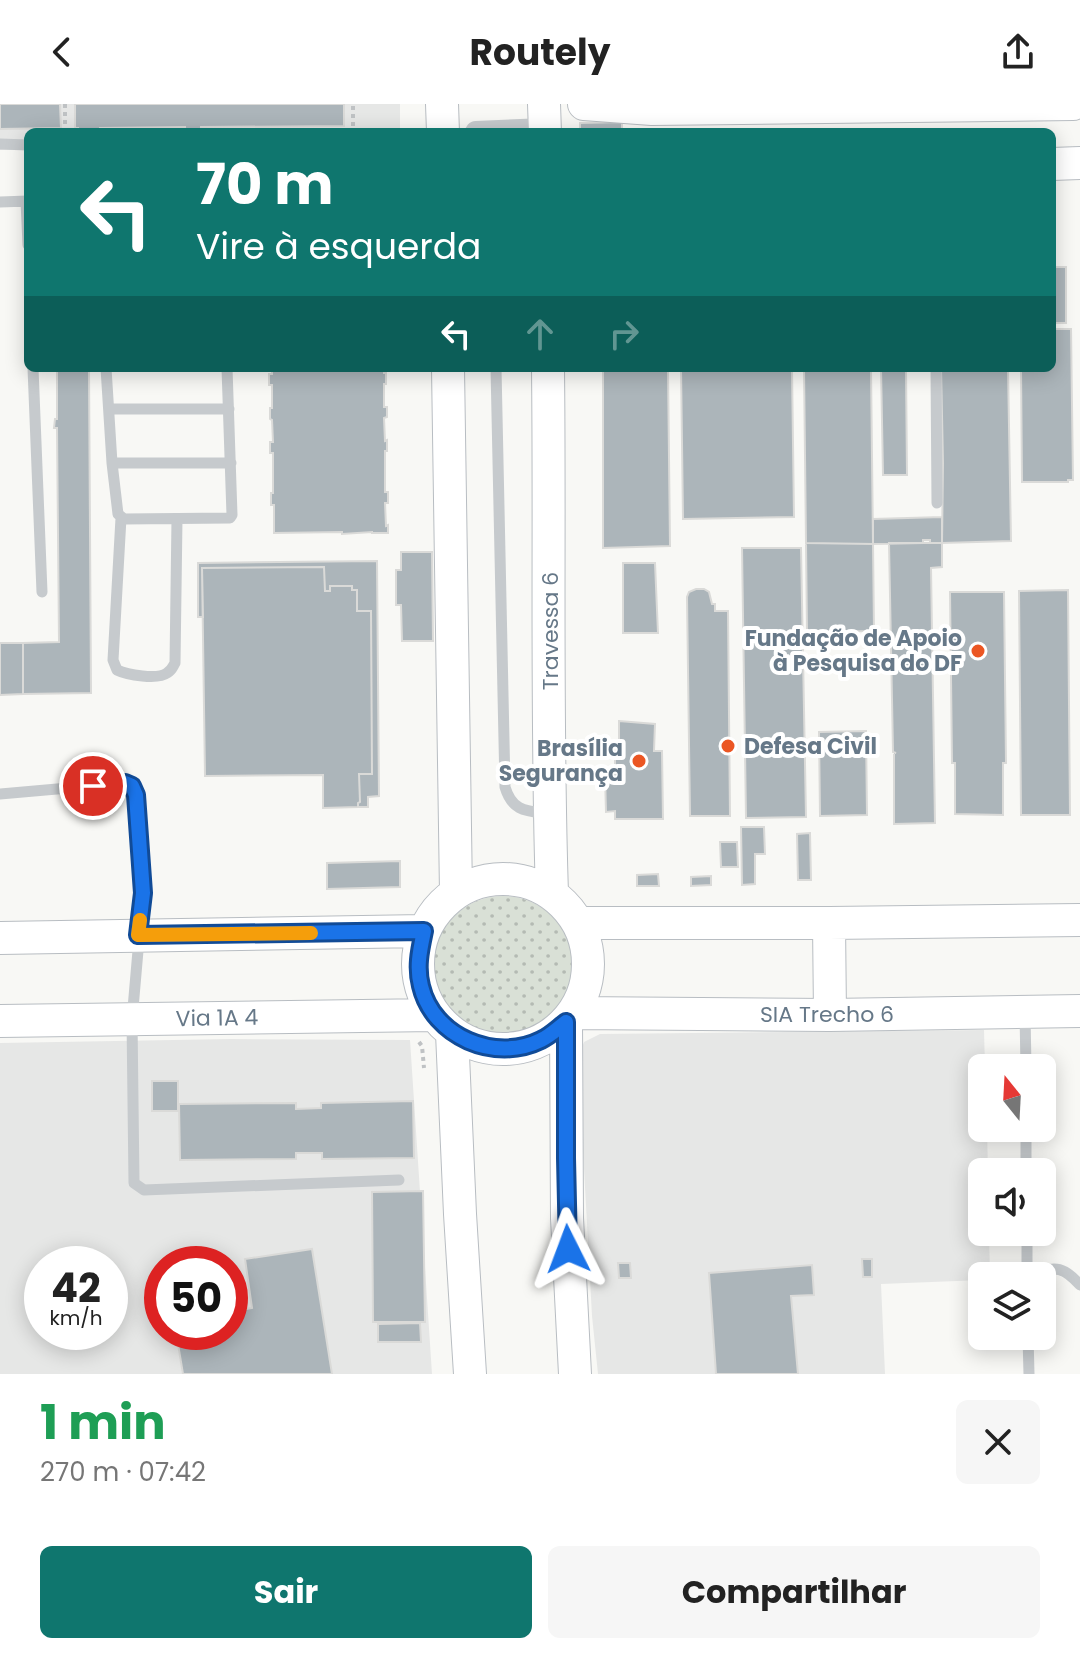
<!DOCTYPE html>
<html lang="pt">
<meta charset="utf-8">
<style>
body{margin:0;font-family:Poppins,sans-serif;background:#f6f6f6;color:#222;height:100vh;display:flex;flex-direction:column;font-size:30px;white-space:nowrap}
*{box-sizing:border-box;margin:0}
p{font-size:26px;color:#767676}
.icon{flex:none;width:44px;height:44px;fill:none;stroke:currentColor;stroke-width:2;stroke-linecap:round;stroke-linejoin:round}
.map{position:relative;height:1270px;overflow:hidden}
.details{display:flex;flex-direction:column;background:#fff;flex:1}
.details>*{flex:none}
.guide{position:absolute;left:24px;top:24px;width:1032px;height:244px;border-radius:12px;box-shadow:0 4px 20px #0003;background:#0f766e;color:#fff;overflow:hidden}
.needle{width:52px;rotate:342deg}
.buttons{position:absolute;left:968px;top:950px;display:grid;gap:16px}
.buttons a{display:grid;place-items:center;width:88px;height:88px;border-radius:12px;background:#fff;box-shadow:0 4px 20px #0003;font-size:40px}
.speed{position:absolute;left:24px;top:1142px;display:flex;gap:16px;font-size:40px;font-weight:700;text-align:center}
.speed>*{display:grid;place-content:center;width:104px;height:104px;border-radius:50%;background:#fff;box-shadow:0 4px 20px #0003;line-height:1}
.speed small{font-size:20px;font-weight:400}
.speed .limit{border:12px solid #d22;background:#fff;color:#111}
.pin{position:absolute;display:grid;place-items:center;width:68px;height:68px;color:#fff;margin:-34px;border:4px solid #fff;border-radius:50%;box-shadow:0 2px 8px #0007}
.me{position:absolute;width:88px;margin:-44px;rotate:357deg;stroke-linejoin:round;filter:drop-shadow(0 0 6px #0008)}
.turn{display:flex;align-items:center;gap:28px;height:168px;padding:0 40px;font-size:36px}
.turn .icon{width:104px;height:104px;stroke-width:2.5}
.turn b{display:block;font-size:56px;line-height:68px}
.lanes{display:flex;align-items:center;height:76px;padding:0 40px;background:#0003;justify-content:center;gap:40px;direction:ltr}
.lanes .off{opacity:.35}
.round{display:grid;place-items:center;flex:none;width:84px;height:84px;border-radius:12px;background:#f6f6f6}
.overview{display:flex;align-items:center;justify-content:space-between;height:136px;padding:0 40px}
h1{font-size:48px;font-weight:700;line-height:60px;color:#1e9e55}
.cta{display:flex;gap:16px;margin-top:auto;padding:16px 40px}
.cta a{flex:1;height:92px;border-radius:12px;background:#0f766e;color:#fff;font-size:32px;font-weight:700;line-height:92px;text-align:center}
.cta a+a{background:#f6f6f6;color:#222}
header{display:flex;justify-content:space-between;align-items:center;height:104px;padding:0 40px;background:#fff;font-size:36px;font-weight:700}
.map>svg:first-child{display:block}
.built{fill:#e6e7e6;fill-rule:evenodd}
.grass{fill:url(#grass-dots)}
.building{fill:#acb5ba;stroke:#dadad8;stroke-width:2}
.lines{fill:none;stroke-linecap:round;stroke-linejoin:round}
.secondary-casing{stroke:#b8bdc2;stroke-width:34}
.path{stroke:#bfc2c4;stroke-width:4;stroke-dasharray:4 4;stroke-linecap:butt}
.lane{stroke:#c6cacd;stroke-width:11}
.street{stroke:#c6cacd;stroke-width:22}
.secondary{stroke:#fff;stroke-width:32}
.route-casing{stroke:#114b97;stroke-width:20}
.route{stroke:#1a73e8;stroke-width:14}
.slow{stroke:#f59e0b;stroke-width:14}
.poi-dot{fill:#eb5623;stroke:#fff;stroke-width:3}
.labels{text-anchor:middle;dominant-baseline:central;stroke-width:8;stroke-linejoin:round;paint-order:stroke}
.street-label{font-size:22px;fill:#667888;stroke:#fff}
.poi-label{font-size:22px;font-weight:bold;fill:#667888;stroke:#fff;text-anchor:end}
</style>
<header><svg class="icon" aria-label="back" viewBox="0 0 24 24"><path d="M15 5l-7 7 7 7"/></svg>Routely<svg class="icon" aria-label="share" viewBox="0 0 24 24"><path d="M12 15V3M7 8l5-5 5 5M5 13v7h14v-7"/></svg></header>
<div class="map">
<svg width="1080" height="1270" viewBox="0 0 1080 1270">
<defs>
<pattern id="grass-dots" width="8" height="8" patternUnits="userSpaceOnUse" patternTransform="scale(2)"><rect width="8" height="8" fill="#d9e0d6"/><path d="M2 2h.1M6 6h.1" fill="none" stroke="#b4bab3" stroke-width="1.8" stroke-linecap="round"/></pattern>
</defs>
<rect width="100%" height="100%" fill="#f8f8f5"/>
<path class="built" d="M0 0H400V28H28V45L0 46Z
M984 926 985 964H982V1024H987L988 1068H982V1128H989L990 1172H982V1176L881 1180 885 1270H598L592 1212 578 954 584 938 600 930Z
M231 935 410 936 432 1270H0V939ZM42 1160H110V1228H42ZM162 1160H230V1228H162Z"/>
<path class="grass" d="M433 862a70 70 0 1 1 140 0a70 70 0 1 1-140 0Z"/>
<path class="building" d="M0 0H60L61 24 0 25Z
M75 0H344V22L201 23V28H185V23L100 24V28H78V24H75Z
M622 18V28H580V19Z
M1052 163H1066V219H1052Z
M1052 225H1071L1073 376H1068V378H1022L1021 264H1052Z
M57 264H89L91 589 23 590V539L59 538 57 324H54L55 315H57Z
M272 264H384V269H386V280H384V303H387V313L384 314 385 337 387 336V347H385V388H388V399H385L386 422 388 421V429H372V428L342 430V428L274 429V401H271V389H273V349H270V338H273L272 316 270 315V304H272V281H269V270H272Z
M603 264H668L670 442 603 444Z
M681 264H792L794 413 683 415Z
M804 264H871L873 440 806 439Z
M881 264H906L907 371H883Z
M941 264H1008L1011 437 942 439 943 359Z
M942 413V439H930V436H923V439L873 440V415Z
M806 439 873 440 874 527 807 528Z
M889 439H942V463L931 464 935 719 894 720V649H896L893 648Z
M742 444H801L806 713 746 714Z
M401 448H432L433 537H402L401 501H396V466H401Z
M377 457 379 692 368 693V703H358V699L360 698 359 670H372L371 507H357V486H352V482H330V487H325L324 463 202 464 203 513H198V459Z
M623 459H655L658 529H623Z
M324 463 325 487H330V482H352V486H357V507H371L372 670H359L360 698 358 699V703L323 704V671L205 672 202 464Z
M696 485H704L709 488 712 500H715V507H728L730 712H690L687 493 689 488Z
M1068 486 1070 711H1021L1019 487Z
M950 488H1004L1006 659H1003V711L955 710V659H952Z
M0 539H23V590L0 591Z
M619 617 655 620 654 647H662L663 715H615V707L606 708 605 671 615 670V647H619Z
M866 627 867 711 820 712 819 628Z
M741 723H764L765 750H755V780L742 781Z
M810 729 811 776H798L797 730Z
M720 738H737L738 763H721Z
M400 757V783L327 785V759Z
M658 770 659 782H637V771Z
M711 772V781L691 782V773Z
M152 977H178V1007H152Z
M413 997 414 1054 322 1055V1049H296V1055L180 1056 179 1000 296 999V1005L321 1004V999Z
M423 1087 425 1218H373L372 1088Z
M312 1145 332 1270H183L176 1228H230V1208L252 1204 245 1155Z
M862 1155H872V1173H863Z
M618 1159H630L631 1174H619Z
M812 1161 814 1191 791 1192 798 1270H716L709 1169Z
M420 1219 421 1238H378V1220Z"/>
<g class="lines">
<g class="secondary-casing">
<path id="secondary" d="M442 0 443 28
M544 0 545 28
M584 0 652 5 1073 0
M1052 60 1080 59
M448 264 456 789
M548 264C550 439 546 614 552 789
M418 860a85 85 0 1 1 170 0a85 85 0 1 1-170 0Z
M579 819H829L1080 816
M829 819 830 911
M0 834 424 827
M574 909 830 911 1080 907
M0 917 434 911
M566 918 567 1114 575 1270
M452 929 460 1110 470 1270"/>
</g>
<path class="path" d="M65 0V28
M38 28 353 27V0
M419 938 422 942 424 964"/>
<path class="lane" d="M0 40 28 41
M26 97 28 141
M0 98 28 97
M33 264 42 488
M106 264 112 359 118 410 124 415 230 414 232 411 227 264
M496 264 505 683C512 707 526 707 548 710
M936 264 937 399
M109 305H229
M112 359H231
M121 414 113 556 117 566C127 571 158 576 167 569 172 566 172 564 175 559L177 415
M0 690 125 679 132 682 136 691 143 789 132 916 134 1079 144 1086 399 1076
M1025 909 1026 964
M1026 1024V1068
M1027 1128V1172
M1035 1172C1054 1159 1066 1165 1080 1181
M1028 1232 1029 1270"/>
<path class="street" d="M476 28 545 25"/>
<use href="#secondary" class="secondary"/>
</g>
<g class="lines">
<g class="route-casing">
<path id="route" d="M93 682 125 679 132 682 136 691 143 789 138 831 424 827C420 846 416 863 421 882 433 933 495 959 541 936 550 932 558 924 566 918V1054L568 1145"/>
</g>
<use href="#route" class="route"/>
<path class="slow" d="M140 816 138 831 311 829"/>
</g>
<g class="poi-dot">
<circle cx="978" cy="547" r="8"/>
<circle cx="728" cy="642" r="8"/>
<circle cx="639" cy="657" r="8"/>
</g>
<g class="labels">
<g class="street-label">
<text transform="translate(550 527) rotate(-90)">Travessa 6</text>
<text x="827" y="910">SIA Trecho 6</text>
<text transform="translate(217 914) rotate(-1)">Via 1A 4</text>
</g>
<g class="poi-label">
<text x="962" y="534">Fundação de Apoio<tspan x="962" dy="25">à Pesquisa do DF</tspan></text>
<text x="744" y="642" text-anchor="start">Defesa Civil</text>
<text x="623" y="644">Brasília<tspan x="623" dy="25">Segurança</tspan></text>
</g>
</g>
</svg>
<div class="buttons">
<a><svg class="needle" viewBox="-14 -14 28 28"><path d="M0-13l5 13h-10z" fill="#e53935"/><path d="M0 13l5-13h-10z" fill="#767676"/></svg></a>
<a><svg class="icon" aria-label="sound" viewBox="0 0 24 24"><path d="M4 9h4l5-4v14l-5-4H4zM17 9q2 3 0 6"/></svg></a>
<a><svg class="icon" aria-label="layers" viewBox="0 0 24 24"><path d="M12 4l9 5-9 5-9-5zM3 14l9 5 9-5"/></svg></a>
</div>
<div class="speed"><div>42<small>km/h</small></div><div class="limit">50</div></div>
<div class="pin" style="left:93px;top:682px;background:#d93025"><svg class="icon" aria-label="arrive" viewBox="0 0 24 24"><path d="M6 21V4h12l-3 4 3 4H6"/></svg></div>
<svg class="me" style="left:568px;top:1145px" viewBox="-20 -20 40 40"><path d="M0-17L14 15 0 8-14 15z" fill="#1a73e8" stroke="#fff" stroke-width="4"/></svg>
<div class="guide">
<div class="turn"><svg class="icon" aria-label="left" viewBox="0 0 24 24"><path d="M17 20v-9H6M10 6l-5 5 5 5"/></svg><div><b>70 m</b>Vire à esquerda</div></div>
<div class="lanes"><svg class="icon" aria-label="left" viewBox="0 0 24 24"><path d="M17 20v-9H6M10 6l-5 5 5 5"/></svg><svg class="icon off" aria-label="ahead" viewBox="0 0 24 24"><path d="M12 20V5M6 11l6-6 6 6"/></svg><svg class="icon off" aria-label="right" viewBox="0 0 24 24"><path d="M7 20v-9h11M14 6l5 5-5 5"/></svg></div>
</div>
</div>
<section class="details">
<div class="overview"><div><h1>1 min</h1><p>270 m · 07:42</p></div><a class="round"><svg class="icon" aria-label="close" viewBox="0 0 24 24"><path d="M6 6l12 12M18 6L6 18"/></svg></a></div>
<div class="cta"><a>Sair</a><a>Compartilhar</a></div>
</section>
